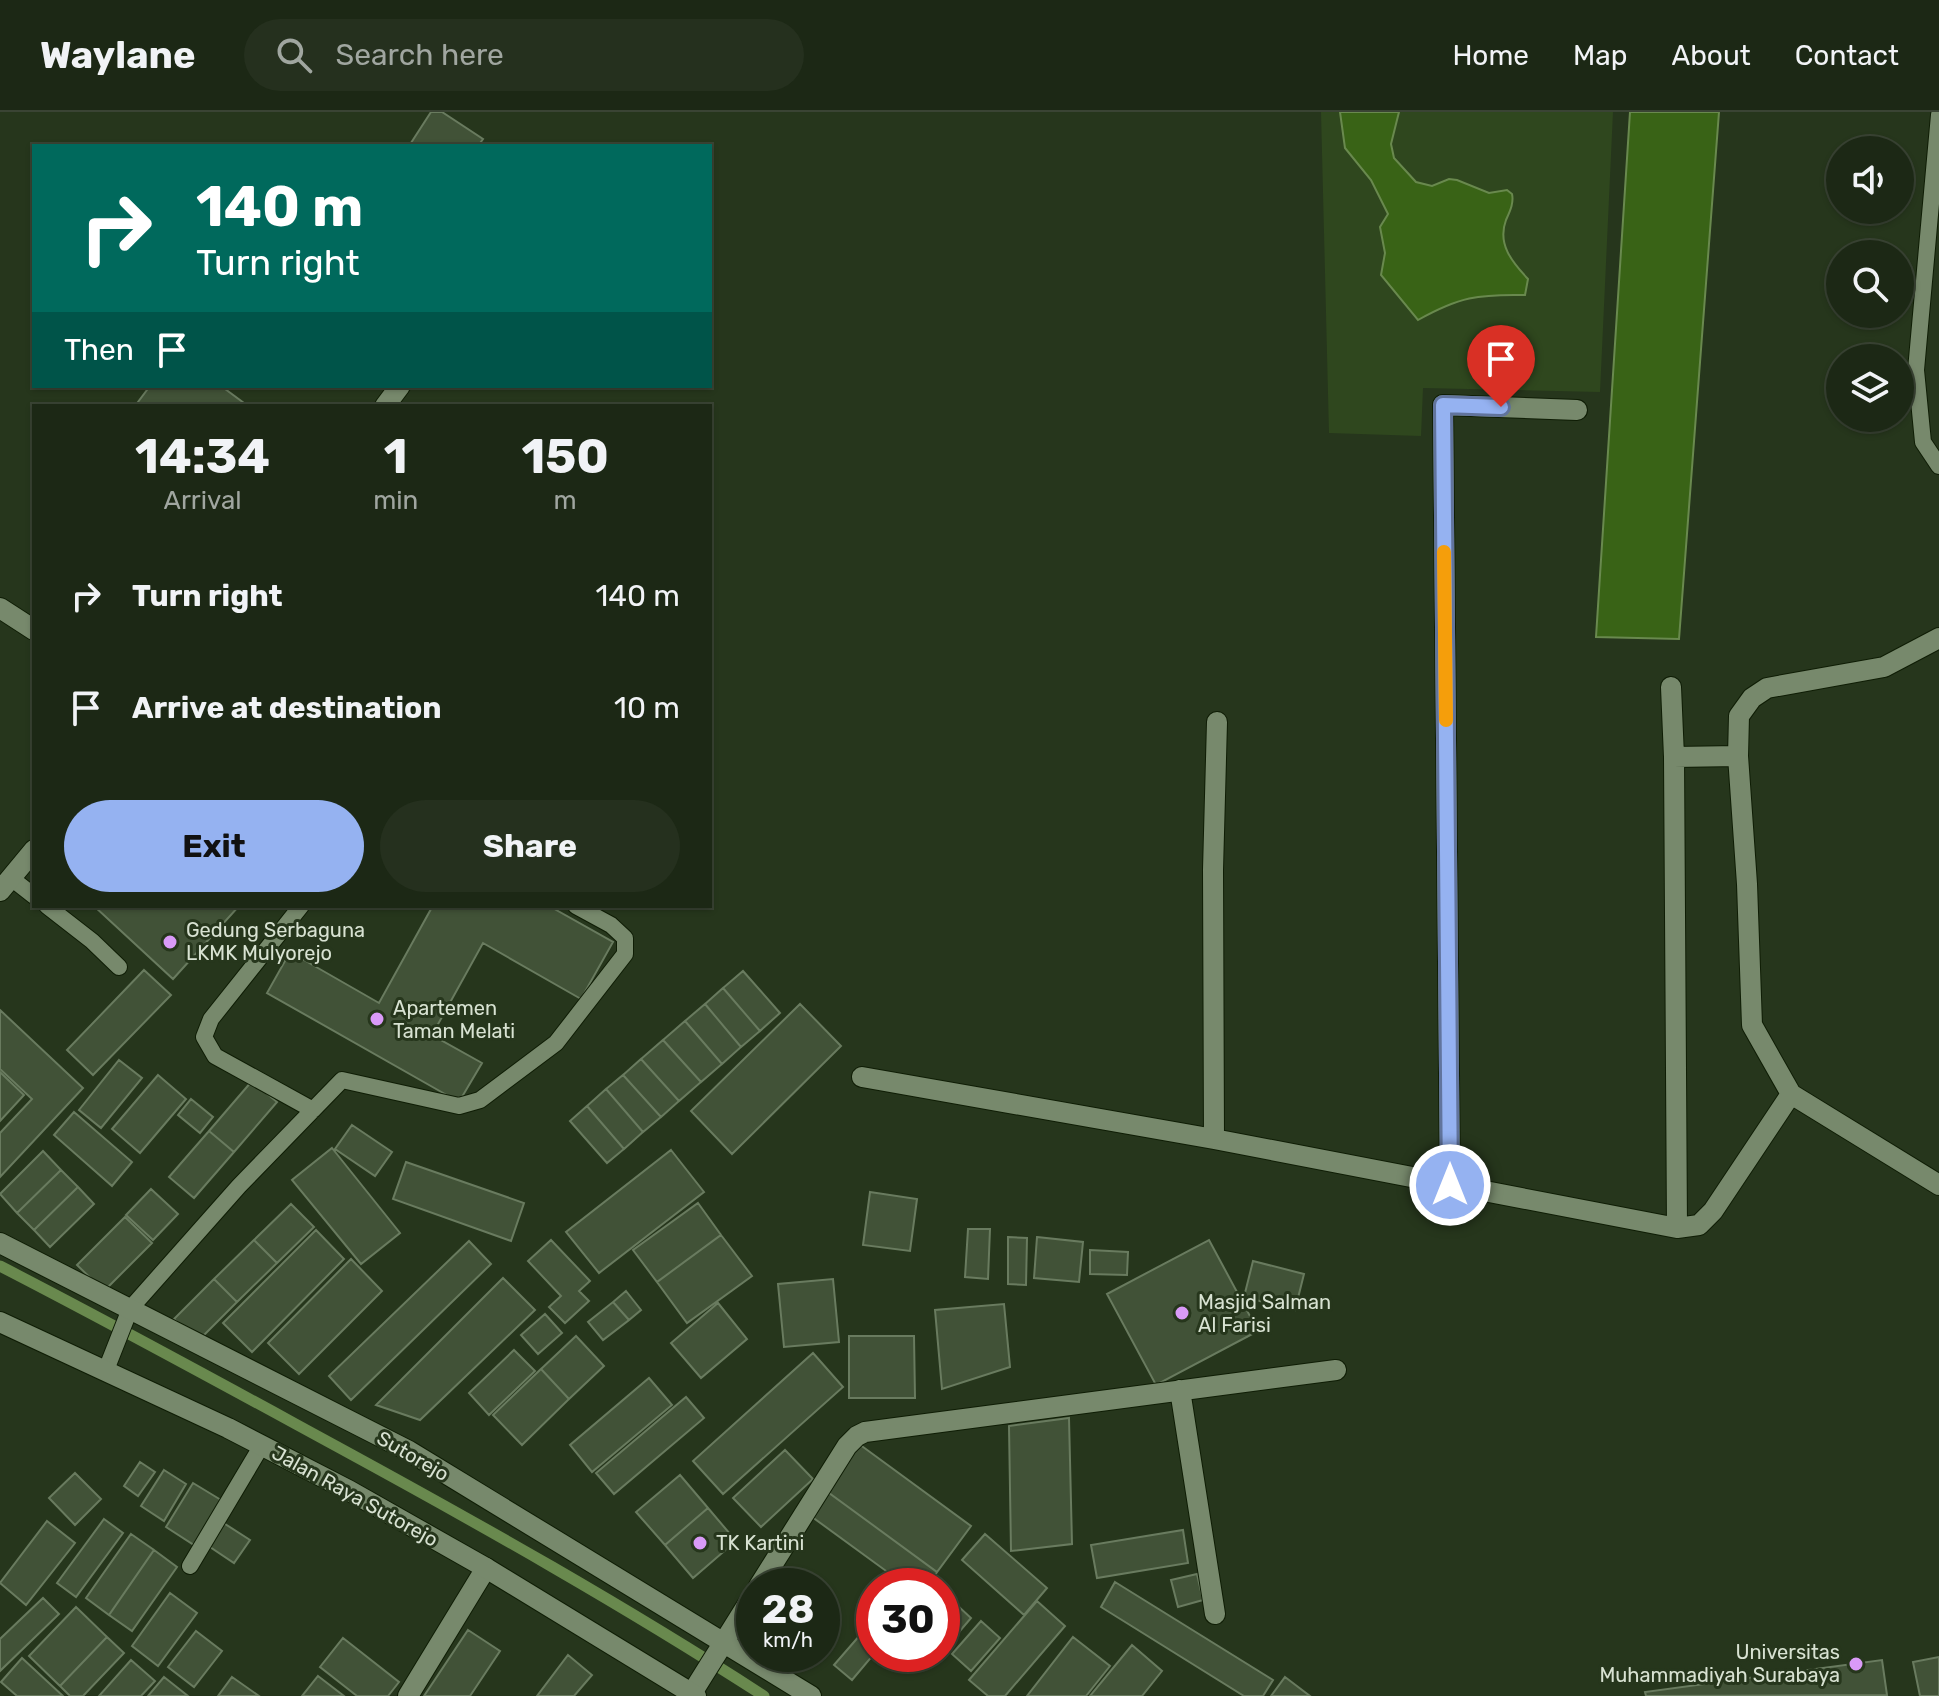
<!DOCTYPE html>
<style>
body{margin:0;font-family:Rubik,sans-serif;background:#25301e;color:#f1f3f6;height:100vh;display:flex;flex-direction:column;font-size:30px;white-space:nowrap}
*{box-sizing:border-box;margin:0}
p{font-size:26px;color:#a0a6a0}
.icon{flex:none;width:44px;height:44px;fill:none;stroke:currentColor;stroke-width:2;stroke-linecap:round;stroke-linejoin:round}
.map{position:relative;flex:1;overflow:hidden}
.details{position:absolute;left:32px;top:292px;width:680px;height:504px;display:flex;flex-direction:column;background:#1c2815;border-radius:0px;box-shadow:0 2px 6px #0004,0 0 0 2px #3a4434}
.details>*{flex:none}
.guide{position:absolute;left:32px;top:32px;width:680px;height:244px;border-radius:0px;box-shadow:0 2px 6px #0004,0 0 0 2px #3a4434;background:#00695c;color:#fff;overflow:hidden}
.buttons{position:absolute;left:1826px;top:24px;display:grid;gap:16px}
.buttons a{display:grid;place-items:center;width:88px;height:88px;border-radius:50%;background:#1c2815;box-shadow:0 2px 6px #0004,0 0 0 2px #3a4434;font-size:40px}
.speed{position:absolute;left:736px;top:1456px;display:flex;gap:16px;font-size:40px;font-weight:700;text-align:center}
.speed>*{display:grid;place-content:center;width:104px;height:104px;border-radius:50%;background:#1c2815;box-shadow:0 2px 6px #0004,0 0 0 2px #3a4434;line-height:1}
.speed small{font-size:20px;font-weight:400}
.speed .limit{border:12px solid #d22;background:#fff;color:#111}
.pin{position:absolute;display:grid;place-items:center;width:68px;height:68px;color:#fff;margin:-82px -34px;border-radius:50% 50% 50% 0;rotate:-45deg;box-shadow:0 0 8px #0007}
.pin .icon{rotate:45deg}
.me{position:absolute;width:88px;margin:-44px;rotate:0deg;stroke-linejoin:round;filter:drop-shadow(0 0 6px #0008)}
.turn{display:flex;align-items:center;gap:28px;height:168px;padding:0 32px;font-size:36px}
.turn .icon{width:104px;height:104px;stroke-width:2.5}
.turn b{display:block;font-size:56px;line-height:68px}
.then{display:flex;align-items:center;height:76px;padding:0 32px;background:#0003;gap:16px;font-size:30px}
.eta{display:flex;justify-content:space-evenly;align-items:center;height:136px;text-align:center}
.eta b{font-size:48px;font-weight:700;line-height:56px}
.button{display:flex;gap:16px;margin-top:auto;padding:16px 32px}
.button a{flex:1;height:92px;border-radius:48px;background:#95b2f1;color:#111;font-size:32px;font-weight:700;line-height:92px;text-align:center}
.button a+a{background:#25301e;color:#f1f3f6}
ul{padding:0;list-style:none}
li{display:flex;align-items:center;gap:24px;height:112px;padding:0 32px}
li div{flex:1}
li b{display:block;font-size:30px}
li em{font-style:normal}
header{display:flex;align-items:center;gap:48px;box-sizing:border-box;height:112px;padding:0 40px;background:#1c2815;border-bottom:2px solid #3a4434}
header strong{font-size:38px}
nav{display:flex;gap:44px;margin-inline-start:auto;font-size:28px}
.search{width:560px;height:72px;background:#25301e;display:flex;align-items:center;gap:20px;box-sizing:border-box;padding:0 28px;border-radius:44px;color:#a0a6a0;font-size:30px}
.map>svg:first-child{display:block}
.green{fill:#2f471e}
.water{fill:#396316;stroke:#69894e;stroke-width:2}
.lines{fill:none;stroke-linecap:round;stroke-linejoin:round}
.stream{stroke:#69894e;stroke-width:11}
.building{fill:#415237;stroke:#697b5f;stroke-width:2}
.service-casing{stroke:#0f1d05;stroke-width:18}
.minor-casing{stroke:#0f1d05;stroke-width:22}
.secondary-casing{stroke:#0f1d05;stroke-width:22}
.service{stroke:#77896c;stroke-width:16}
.minor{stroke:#77896c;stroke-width:20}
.secondary{stroke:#77896c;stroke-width:20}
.route-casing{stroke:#61749d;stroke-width:20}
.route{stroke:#95b2f1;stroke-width:14}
.slow{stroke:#f59e0b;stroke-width:14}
.poi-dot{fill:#d99af7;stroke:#26361c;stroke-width:3}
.labels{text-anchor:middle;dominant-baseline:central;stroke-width:6;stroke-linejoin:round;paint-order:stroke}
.poi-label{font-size:20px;fill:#d8e2d2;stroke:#26361c;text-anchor:start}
.street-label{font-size:20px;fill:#d8e2d2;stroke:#26361c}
</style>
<header>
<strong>Waylane</strong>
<div class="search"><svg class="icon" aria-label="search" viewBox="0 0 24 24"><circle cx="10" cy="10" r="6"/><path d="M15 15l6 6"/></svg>Search here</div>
<nav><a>Home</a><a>Map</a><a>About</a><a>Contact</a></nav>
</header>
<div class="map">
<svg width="1939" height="1584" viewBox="0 0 1939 1584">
<rect width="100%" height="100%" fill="#26361c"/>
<path class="green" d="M1321 0H1613L1600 280 1423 276 1421 324 1329 321Z"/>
<path class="water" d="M1340 0H1399L1391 32 1394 46 1416 70 1432 74 1449 67 1457 68 1489 81 1507 78 1512 82C1514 91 1510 99 1506 108 1497 132 1512 150 1528 167L1525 183C1478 182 1459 185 1418 208L1381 163 1385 141 1380 115 1388 102 1371 68 1345 36Z
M1630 0H1719L1679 527 1596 525Z"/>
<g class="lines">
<path class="stream" d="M0 1154C113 1212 224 1273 336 1334 481 1413 625 1494 764 1584"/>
</g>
<path class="building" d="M431 0H442L483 27 478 34H409Z
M150 274H221L248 294H135Z
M94 794H239L173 867Z
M426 794H549L613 830 581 887 483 831 432 923 482 951 459 990 267 881 290 840 379 891 431 797Z
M144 858 171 883 93 963 67 938Z
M743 859 780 901 760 919 723 876Z
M723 876 760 919 741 935 705 892Z
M705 892 741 935 722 952 685 909Z
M800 892 841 934 732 1042 691 999Z
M0 898 83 976 0 1065V1021L32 987 0 957Z
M685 909 722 952 701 970 663 928Z
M663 928 701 970 679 989 641 947Z
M641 947 679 989 661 1005 623 963Z
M119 948 142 966 101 1016 79 998Z
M0 960 24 983 0 1009Z
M158 963 186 987 140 1041 112 1017Z
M623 963 661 1005 643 1020 606 977Z
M252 969 277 990 234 1040 209 1019Z
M606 977 643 1020 624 1037 587 994Z
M191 987 213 1005 200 1021 178 1003Z
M587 994 624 1037 607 1051 570 1009Z
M74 1000 132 1050 112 1074 54 1023Z
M352 1013 392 1040 375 1064 335 1037Z
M209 1019 234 1040 194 1086 169 1065Z
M332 1036 400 1121 361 1152 292 1068Z
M671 1038 704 1080 599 1161 566 1120Z
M43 1039 61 1058 17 1101 0 1082Z
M406 1050 524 1091 511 1129 393 1087Z
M61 1058 78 1075 34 1118 17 1101Z
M78 1075 94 1092 50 1135 34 1118Z
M151 1077 178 1102 153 1128 126 1103Z
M870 1080 917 1087 910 1139 863 1133Z
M698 1091 721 1123 657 1170 633 1138Z
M291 1092 314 1115 277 1151 254 1128Z
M125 1105 152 1131 104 1179 77 1153Z
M968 1117H990L988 1167 965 1165Z
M316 1118 344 1147 252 1240 223 1211Z
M721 1123 752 1164 687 1211 657 1170Z
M1008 1125 1027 1126 1026 1173 1008 1172Z
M1037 1125 1083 1130 1079 1170 1034 1166Z
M254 1128 277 1151 237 1190 214 1167Z
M551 1128 590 1169 579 1179 589 1189 565 1211 549 1195 561 1184 528 1149Z
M1209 1128 1258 1219 1156 1273 1107 1182Z
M469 1129 491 1152 351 1288 329 1264Z
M1090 1138 1128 1140 1127 1163 1090 1162Z
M351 1147 382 1179 299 1262 268 1231Z
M1253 1149 1304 1162 1295 1198 1244 1185Z
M503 1166 535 1198 420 1308 376 1293Z
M214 1167 237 1190 197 1230 174 1207Z
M833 1167 839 1230 784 1235 778 1172Z
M626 1179 641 1198 629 1208 613 1190Z
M613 1190 629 1208 603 1228 588 1210Z
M718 1191 747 1227 701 1266 671 1231Z
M1004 1192 1010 1255 942 1277 935 1198Z
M545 1202 562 1221 538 1242 521 1223Z
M576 1224 604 1254 569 1287 541 1257Z
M849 1224H914L915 1286H849Z
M514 1238 535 1259 489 1303 469 1281Z
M813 1241 843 1275 723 1382 693 1349Z
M541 1257 569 1287 522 1333 493 1303Z
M649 1266 672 1293 592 1360 570 1333Z
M686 1285 704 1306 614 1382 596 1361Z
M1069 1306 1072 1432 1011 1439 1009 1314Z
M859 1332 971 1414 937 1460 825 1378Z
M785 1338 813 1367 761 1415 733 1386Z
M140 1350 155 1360 138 1384 124 1374Z
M164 1358 186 1372 164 1409 141 1394Z
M75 1361 101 1387 75 1413 49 1386Z
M680 1363 708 1396 665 1433 636 1400Z
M193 1371 221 1388 194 1433 166 1415Z
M825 1378 937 1460 929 1472 931 1474H902L904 1472 808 1402Z
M708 1396 736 1429 693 1466 665 1433Z
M104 1407 123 1421 76 1485 57 1471Z
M47 1409 75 1431 26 1493 0 1471Z
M222 1410 250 1428 234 1451 207 1433Z
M1183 1418 1188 1451 1097 1466 1091 1433Z
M131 1422 154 1438 109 1503 86 1486Z
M985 1422 1047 1476 1024 1503 962 1448Z
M154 1438 177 1455 132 1519 109 1503Z
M1197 1462 1203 1488 1178 1495 1171 1468Z
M1115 1470 1273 1568 1263 1584H1244L1101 1495Z
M943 1474 956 1486 942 1503V1475Z
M170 1481 197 1501 158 1554 132 1534Z
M43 1486 59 1502 0 1559V1527Z
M1037 1489 1065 1514 1005 1584H988L969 1568Z
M958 1494 971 1506 942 1540V1513Z
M76 1495 107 1525 60 1574 29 1544Z
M874 1507V1542L852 1568 834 1553Z
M981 1509 1000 1526 971 1559 952 1542Z
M468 1518 500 1539 470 1584H424Z
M196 1519 222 1539 194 1575 168 1555Z
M107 1525 124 1541 83 1584H70L60 1574Z
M1073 1525 1110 1554 1086 1584H1027Z
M343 1526 399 1570 388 1584H357L320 1555Z
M1132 1533 1162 1559 1142 1584H1090Z
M568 1543 592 1563 574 1584H537Z
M1939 1545V1584H1920L1913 1550Z
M22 1546 63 1584H17L1 1570Z
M131 1548 155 1569 141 1584H99Z
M1882 1548 1887 1583 1646 1584 1645 1580Z
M318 1564 344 1584H302Z
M164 1565 188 1584H148Z
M232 1565 259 1584H218Z
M1285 1565 1310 1584H1271Z"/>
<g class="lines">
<g class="service-casing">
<path id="service" d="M1939 3 1916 258 1923 330 1939 354
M11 766 34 784
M47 794 92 829 119 855
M301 794 211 907 204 925 215 944 313 998
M106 1258 130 1197 239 1074 342 968 459 994 480 988 556 931 625 842V826L611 813 576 794
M190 1454 262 1333"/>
</g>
<g class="minor-casing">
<path id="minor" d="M385 294 400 274
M0 496 34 518
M1939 526 1884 555 1767 576 1752 586 1739 604 1738 644 1747 772 1752 913 1791 982 1939 1073
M1671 575 1674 645 1677 1116
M1674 645 1738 644
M0 779 34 738
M862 965 1214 1027 1677 1116 1699 1113 1713 1099 1791 982
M1214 1027 1213 758 1217 610
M1450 1073 1443 293 1577 298
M0 1131 409 1339 811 1584
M1180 1278 1215 1502
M759 1474 847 1334 857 1324 865 1320 1336 1258
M692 1581 754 1482
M408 1584 486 1456"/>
</g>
<g class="secondary-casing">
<path id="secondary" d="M0 1210 228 1316 350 1379 486 1456 696 1584"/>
</g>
<use href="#service" class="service"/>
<use href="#minor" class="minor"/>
<use href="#secondary" class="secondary"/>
</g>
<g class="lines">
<g class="route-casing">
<path id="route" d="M1450 1073 1443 293 1501 295"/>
</g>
<use href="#route" class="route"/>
<path class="slow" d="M1444 440 1446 608"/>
</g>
<g class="poi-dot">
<circle cx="170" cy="830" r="8"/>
<circle cx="377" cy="907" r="8"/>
<circle cx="1182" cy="1201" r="8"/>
<circle cx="700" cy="1431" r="8"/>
<circle cx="1856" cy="1552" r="8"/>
</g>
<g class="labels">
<g class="poi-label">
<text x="186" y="818">Gedung Serbaguna<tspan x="186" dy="23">LKMK Mulyorejo</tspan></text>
<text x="393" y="896">Apartemen<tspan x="393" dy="23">Taman Melati</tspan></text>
<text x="1198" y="1190">Masjid Salman<tspan x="1198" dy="23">Al Farisi</tspan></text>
<text x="716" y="1431">TK Kartini</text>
<text x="1840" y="1540" text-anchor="end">Universitas<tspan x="1840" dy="23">Muhammadiyah Surabaya</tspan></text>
</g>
<g class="street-label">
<text transform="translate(413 1344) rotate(30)">Sutorejo</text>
<text transform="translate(355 1384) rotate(29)">Jalan Raya Sutorejo</text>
</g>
</g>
</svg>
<div class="buttons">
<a><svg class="icon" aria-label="sound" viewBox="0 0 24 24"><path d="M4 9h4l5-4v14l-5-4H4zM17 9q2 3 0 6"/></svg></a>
<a><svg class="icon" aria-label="search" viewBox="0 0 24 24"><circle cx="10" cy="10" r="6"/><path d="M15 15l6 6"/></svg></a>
<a><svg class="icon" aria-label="layers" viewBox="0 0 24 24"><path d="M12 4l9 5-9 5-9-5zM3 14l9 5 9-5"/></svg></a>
</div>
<div class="speed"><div>28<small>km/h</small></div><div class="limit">30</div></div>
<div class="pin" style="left:1501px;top:295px;background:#d93025"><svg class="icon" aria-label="arrive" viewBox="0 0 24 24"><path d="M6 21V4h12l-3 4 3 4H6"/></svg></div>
<svg class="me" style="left:1450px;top:1073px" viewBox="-20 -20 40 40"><circle r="17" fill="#95b2f1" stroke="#fff" stroke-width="3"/><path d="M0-11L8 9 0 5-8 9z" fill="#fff"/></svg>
<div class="guide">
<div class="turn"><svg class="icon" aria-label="right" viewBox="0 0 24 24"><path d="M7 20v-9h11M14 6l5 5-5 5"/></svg><div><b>140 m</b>Turn right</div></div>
<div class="then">Then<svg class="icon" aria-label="arrive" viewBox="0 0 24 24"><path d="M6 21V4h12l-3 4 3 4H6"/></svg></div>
</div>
<section class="details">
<div class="eta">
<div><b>14:34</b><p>Arrival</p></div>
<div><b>1</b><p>min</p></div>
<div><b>150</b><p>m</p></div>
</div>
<ul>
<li><svg class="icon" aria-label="right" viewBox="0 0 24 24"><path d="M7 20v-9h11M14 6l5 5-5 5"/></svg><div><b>Turn right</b></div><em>140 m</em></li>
<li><svg class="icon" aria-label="arrive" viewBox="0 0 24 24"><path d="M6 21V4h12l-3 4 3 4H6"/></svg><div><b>Arrive at destination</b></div><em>10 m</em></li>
</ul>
<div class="button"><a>Exit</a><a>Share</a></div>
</section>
</div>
